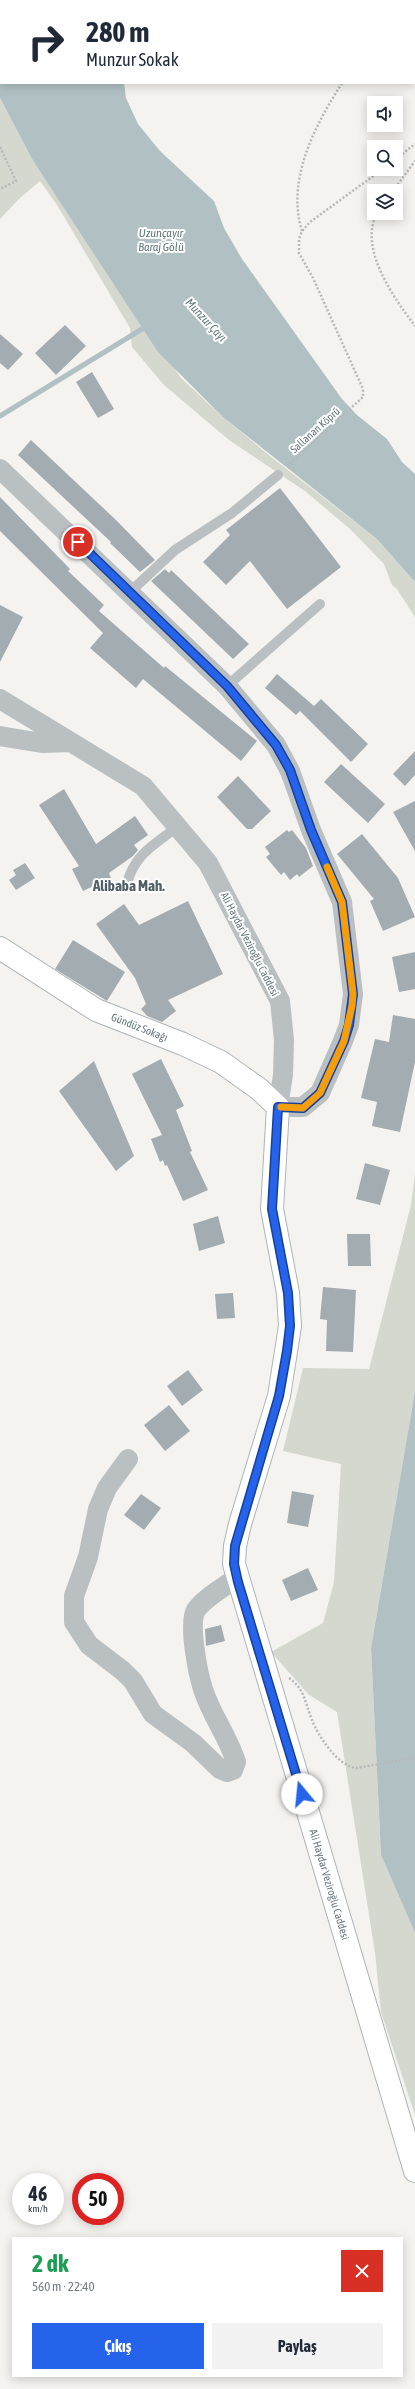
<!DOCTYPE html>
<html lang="tr">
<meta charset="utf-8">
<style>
body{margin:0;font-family:"Asap Condensed",sans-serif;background:#f2f2f3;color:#1f2937;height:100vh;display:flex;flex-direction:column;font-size:15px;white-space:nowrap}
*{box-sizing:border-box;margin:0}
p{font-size:13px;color:#747a83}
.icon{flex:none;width:22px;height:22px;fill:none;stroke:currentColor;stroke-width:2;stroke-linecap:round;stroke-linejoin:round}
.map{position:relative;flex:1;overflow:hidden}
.side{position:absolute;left:12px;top:2237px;width:391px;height:140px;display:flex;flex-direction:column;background:#fff;border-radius:0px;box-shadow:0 2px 10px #0003}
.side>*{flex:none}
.top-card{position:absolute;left:0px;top:0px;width:415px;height:84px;box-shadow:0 2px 10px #0003;background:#fff;color:#1f2937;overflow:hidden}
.fabs{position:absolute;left:367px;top:96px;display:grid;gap:8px}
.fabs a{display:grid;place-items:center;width:36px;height:36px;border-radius:0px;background:#fff;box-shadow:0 2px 10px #0003;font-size:20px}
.speed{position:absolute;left:12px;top:2173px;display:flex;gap:8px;font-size:20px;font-weight:700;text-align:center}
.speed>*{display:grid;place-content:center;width:52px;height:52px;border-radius:50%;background:#fff;box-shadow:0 2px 10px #0003;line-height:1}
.speed small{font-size:10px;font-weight:400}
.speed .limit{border:6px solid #d22;background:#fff;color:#111}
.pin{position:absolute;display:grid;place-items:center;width:34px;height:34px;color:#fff;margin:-17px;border:2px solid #fff;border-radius:50%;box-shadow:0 1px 4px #0007}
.me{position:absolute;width:44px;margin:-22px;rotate:343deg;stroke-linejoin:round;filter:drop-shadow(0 0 3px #0008)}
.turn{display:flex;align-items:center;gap:14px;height:84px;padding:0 20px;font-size:18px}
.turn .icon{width:52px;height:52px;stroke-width:2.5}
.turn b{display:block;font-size:28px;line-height:34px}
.round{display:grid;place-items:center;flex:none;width:42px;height:42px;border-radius:0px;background:#f2f2f3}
.summary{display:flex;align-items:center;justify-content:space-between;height:68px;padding:0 20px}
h1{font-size:24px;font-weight:700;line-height:30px;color:#1e9e55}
.action{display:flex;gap:8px;margin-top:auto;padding:8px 20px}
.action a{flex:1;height:46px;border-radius:0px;background:#2563eb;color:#fff;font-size:16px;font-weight:700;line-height:46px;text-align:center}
.action a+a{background:#f2f2f3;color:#1f2937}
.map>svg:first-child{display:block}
.green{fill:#d4d8cf}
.water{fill:#b1c1c3}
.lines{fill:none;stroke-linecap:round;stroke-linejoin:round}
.stream{stroke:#b1c1c3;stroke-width:5}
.building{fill:#a3acb0}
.secondary-casing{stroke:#adb4b7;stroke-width:24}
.path{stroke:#b5b9ba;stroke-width:2.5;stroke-dasharray:2 2;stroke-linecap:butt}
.service{stroke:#bac0c2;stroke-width:10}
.minor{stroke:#bac0c2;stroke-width:20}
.secondary{stroke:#fff;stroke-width:22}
.route-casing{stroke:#184099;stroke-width:10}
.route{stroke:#2563eb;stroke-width:7}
.slow{stroke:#f59e0b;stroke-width:7}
.labels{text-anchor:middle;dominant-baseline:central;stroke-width:4;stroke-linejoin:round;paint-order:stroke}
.street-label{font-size:11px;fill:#64777f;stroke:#fff}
.water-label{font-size:12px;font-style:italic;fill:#5f797d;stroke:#fff}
.district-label{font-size:15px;font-weight:bold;fill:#515f65;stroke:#fff}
</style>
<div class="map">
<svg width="415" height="2389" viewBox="0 0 415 2389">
<rect width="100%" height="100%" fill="#f4f3ef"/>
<path class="green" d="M0 98 32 159 103 265 181 378 223 417 275 460 377 539 415 582V617L397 589 392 585 384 564 350 529 305 491 229 440 164 385 132 347 130 328 57 205 40 181 20 198 0 219Z
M415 1174V1391L371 1648 381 1855 415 1933V2115L381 2012 375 1953 337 1712 309 1695 271 1652 323 1623 334 1582 341 1464 283 1451 303 1368 369 1369 411 1205Z"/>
<path class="water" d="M0 0H113L1 1V83H124L126 98 138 124 160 151 214 201 224 228 242 259 342 399 357 415 387 439 402 462 415 474V582L377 539 223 417 158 352 32 159 0 98Z
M415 1391V1933L381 1855 371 1648Z"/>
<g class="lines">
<path class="stream" d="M0 416 147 326"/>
</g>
<path class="building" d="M65 325 86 346 56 375 35 353Z
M0 334 23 354 8 370 0 363Z
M92 372 114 409 98 418 76 382Z
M31 440 116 520 155 560 140 572 110 543 111 542 18 455Z
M280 488 341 567 287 609 250 561 226 585 203 562 230 535 226 530Z
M0 497 70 569 68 571 104 605 99 611 164 668 165 666 257 741 241 761 143 679 136 688 90 648 103 633 0 531Z
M165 569 169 573 171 570 249 644 233 659 151 581Z
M0 605 23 617 0 662Z
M277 674 314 706 321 699 368 744 351 762 300 711 296 715 265 688Z
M415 751V775L405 786 393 774Z
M341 764 385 804 368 823 324 782Z
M238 776 271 811 252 829H247L217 797Z
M64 789 96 844 135 816 148 835 134 845 138 850 133 856 109 873 111 878 83 891 72 869 79 866 39 805Z
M415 801V851L393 812Z
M287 830 289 832 292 830 306 848 313 866 299 877 297 874 290 880 284 872 281 875 266 857 270 854 265 847Z
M362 834 398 878 415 917 383 931 370 901 374 899 337 854Z
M25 863 35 878 16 890 9 880 16 875 13 870Z
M188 901 223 974 168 1000 176 1011 162 1022 147 1016 141 1009 146 1004 135 978 96 924 124 904 139 925Z
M73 940 125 972 107 1001 55 969Z
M415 952V989L399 992 392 957Z
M393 1015 415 1019V1062L400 1132 372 1126 377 1102 361 1098 375 1039 389 1042Z
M161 1059 184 1106 176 1110 192 1151 190 1152 208 1190 183 1201 167 1165 165 1166 163 1160 160 1162 151 1139 162 1135 132 1074Z
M94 1061 134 1156 116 1171 59 1091Z
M365 1163 390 1170 380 1205 356 1199Z
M218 1216 225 1243 199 1251 193 1224Z
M347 1234H370L371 1266H348Z
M323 1287 356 1290 353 1352 326 1351 327 1320 320 1319Z
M233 1293 235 1318 217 1319 215 1294Z
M188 1370 203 1390 182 1406 167 1386Z
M169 1405 190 1431 165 1451 144 1425Z
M292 1491 314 1495 308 1527 287 1523Z
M141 1494 161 1508 144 1530 124 1515Z
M308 1568 318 1590 291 1601 282 1580Z
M221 1625 225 1641 206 1646 205 1629Z"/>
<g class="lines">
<g class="secondary-casing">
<g id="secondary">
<path id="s1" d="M0 948 96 1010 183 1044 221 1062 259 1089 278 1107 272 1209 288 1293 290 1326 279 1396 240 1524 235 1546 234 1564 415 2171"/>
</g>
</g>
<path class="path" d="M0 147 16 181 0 189
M396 159 415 144
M393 191 415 161
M377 213C358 248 394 298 415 326
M302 231C286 179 315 126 342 83
M287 466 363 397V389L313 278 299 253V239L302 231 310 222 383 169
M289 1678C305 1689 305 1703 312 1720 318 1736 338 1766 356 1768L415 1758"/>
<path class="service" d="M130 592 175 550 232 513 278 475
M227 686 320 604
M127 883C136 852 155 845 178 826"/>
<path class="minor" d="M0 469 227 686 276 745 290 771 311 830 342 902 353 994 349 1025 343 1041 320 1093 303 1107H278L283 1075 284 1040 280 1001 208 863 143 786 0 699
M0 736 42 743 71 742
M128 1459 107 1488 98 1509 88 1557 74 1596V1622L89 1645 123 1671 133 1681 153 1714 193 1743 220 1769 227 1772 233 1770 236 1762C228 1736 211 1715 203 1689 198 1674 188 1623 196 1610 205 1597 225 1587 237 1577"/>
<use href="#secondary" class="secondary"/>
</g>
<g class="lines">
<g class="route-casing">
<path id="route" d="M78 542 227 686 276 745 290 770 311 830 342 902 353 994 349 1025 344 1041 320 1093 303 1108 278 1107 272 1209 288 1293 290 1326 287 1351 279 1396 235 1546 234 1564 238 1582 302 1794"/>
</g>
<use href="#route" class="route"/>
<path class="slow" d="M281 1107 303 1108 320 1093 344 1041 352 1006 353 994 342 902 327 867"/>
</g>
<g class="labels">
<g class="street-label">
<text transform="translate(315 430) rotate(-42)">Sallanan Köprü</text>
<text transform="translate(250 944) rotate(63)">Ali Haydar Veziroğlu Caddesi</text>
<text stroke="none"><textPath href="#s1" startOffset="161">Gündüz Sokağı</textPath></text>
<text stroke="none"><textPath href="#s1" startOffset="1123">Ali Haydar Veziroğlu Caddesi</textPath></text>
</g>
<g class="water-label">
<text x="161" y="233">Uzunçayır<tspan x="161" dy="14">Baraj Gölü</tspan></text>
<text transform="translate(206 320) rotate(47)">Munzur Çayı</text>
</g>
<g class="district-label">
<text x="129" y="885">Alibaba Mah.</text>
</g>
</g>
</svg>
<div class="fabs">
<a><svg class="icon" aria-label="sound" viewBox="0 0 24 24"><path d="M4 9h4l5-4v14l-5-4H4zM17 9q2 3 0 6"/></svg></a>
<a><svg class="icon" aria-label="search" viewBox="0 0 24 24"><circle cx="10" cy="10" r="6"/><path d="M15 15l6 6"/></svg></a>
<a><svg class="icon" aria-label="layers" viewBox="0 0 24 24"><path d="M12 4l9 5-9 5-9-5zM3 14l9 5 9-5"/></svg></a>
</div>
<div class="speed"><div>46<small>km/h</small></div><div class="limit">50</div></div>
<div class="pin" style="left:78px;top:542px;background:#d93025"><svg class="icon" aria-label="arrive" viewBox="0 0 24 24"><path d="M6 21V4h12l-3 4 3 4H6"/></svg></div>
<svg class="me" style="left:302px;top:1794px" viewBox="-20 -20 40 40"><circle r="19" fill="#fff"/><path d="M0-13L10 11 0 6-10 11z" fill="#2563eb"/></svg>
<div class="top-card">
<div class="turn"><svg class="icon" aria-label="right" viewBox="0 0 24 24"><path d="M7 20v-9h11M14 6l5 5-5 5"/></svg><div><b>280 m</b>Munzur Sokak</div></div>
</div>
<section class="side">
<div class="summary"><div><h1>2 dk</h1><p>560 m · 22:40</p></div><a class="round" style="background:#d93025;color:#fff"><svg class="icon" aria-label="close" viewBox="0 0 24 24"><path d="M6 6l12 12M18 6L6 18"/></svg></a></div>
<div class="action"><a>Çıkış</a><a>Paylaş</a></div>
</section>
</div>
